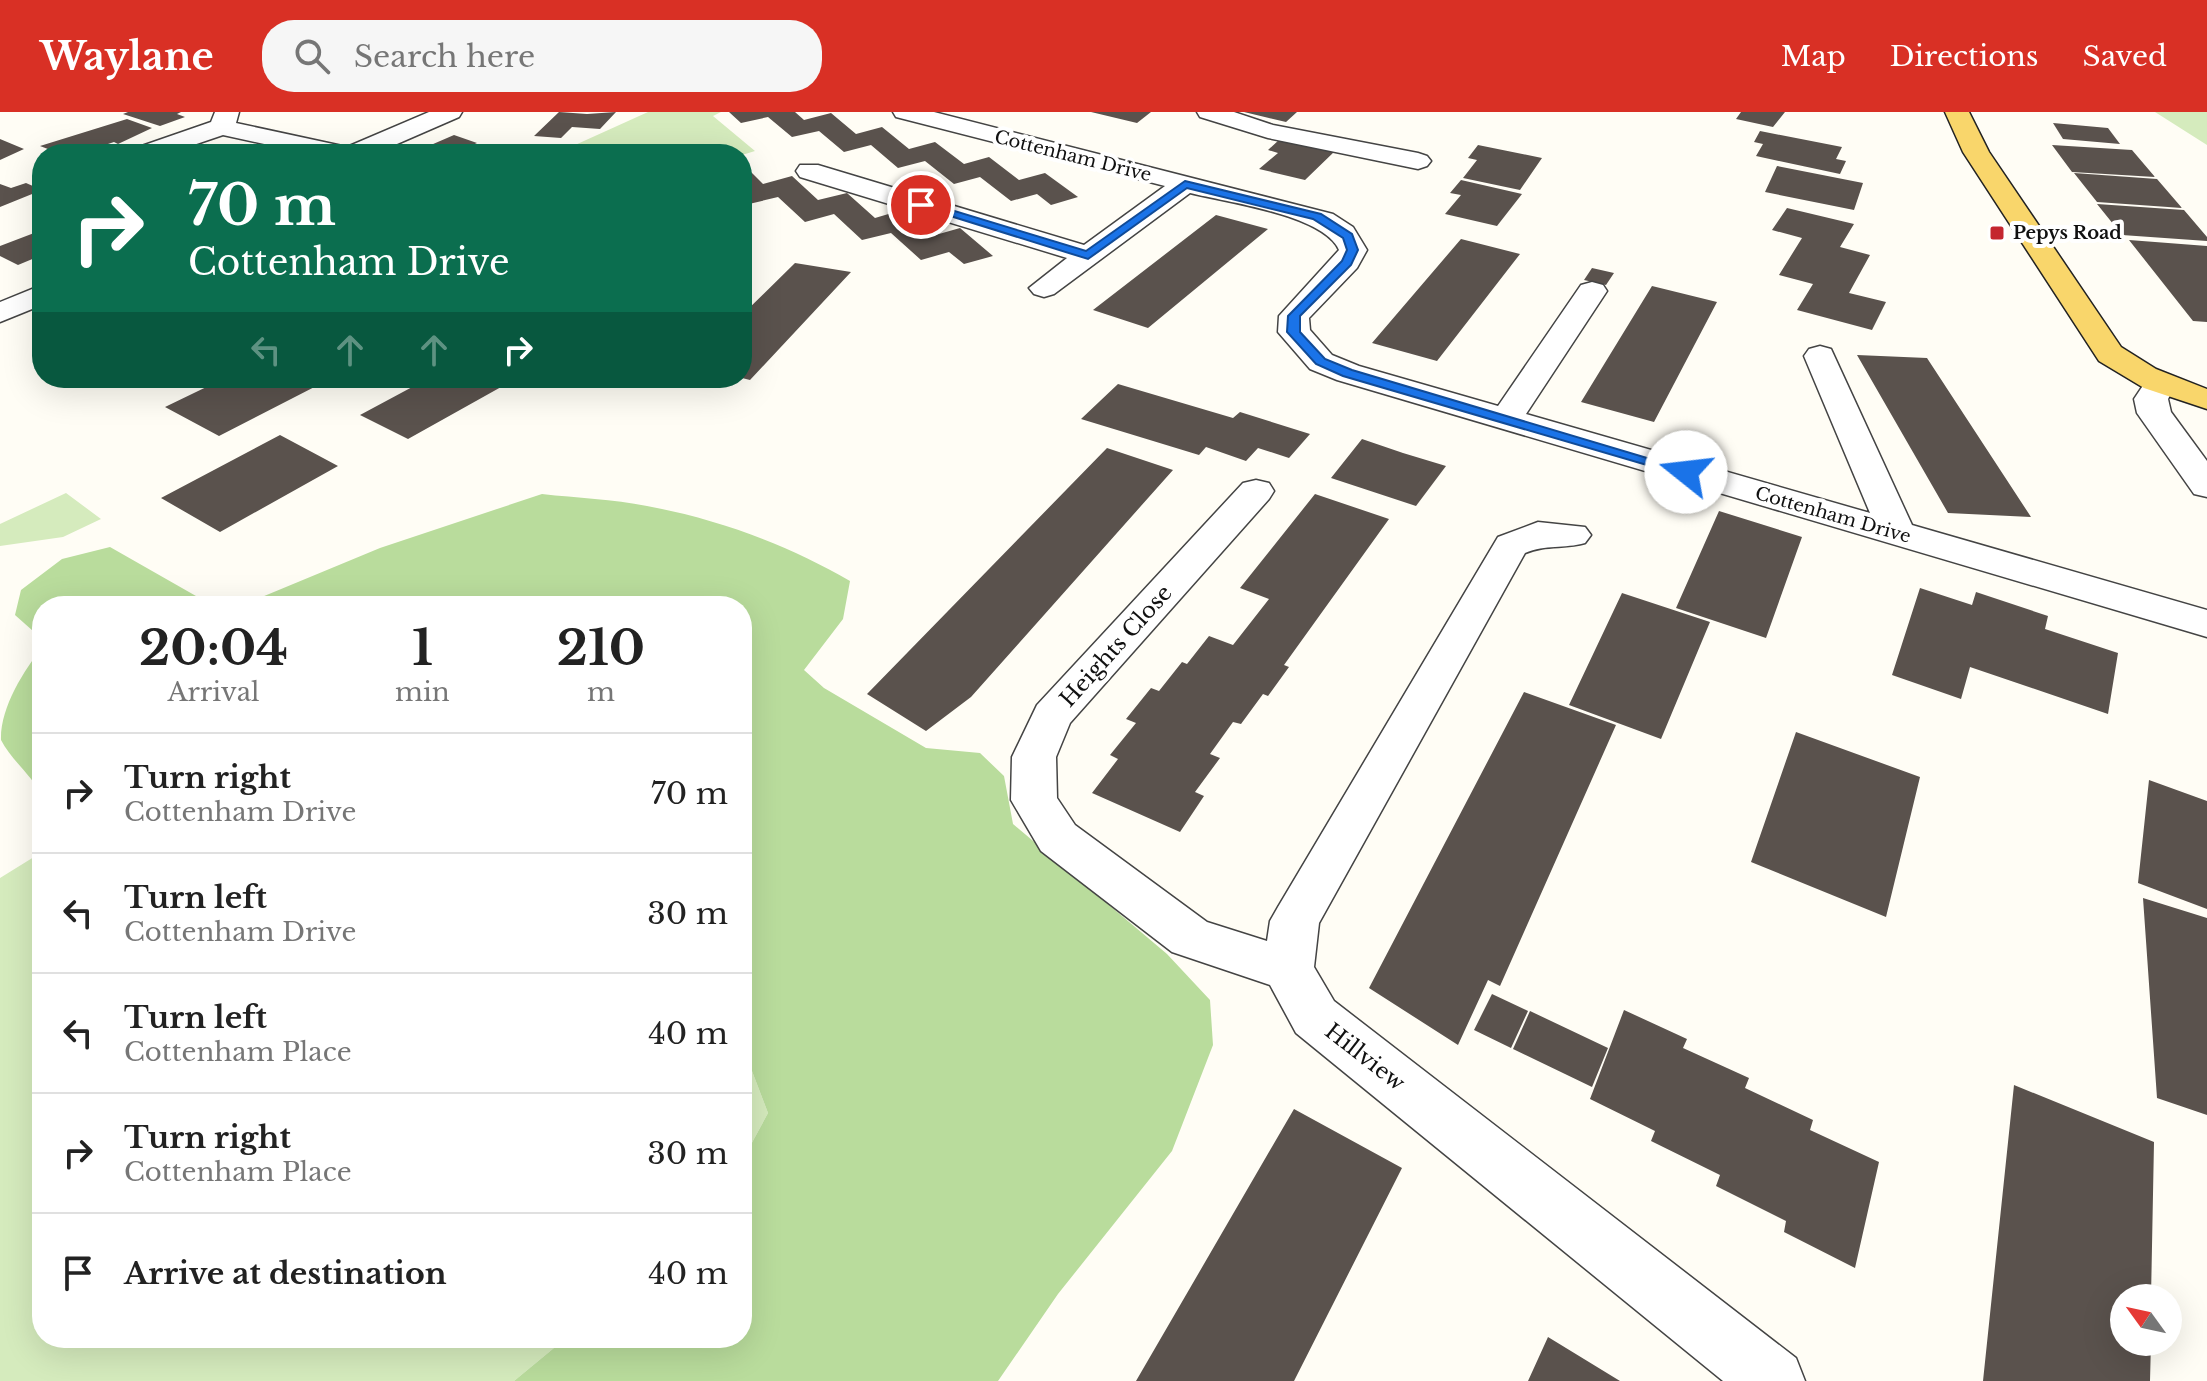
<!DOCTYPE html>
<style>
body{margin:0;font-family:"Libre Baskerville",serif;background:#f6f6f6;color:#222;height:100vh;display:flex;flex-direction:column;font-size:30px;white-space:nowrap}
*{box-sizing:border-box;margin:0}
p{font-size:26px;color:#767676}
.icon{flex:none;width:44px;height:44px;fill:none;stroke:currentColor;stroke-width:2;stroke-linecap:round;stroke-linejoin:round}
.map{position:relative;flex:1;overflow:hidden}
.sheet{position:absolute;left:32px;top:484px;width:720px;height:752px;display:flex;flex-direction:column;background:#fff;border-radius:32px;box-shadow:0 8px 32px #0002}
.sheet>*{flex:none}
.hud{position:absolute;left:32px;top:32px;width:720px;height:244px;border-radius:32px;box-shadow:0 8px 32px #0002;background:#0b6e4f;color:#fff;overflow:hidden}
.needle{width:52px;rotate:303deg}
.buttons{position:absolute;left:2110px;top:1172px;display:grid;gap:16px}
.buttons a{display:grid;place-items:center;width:72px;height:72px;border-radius:50%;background:#fff;box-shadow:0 8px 32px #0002;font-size:40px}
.pin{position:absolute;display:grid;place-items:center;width:68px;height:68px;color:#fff;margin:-34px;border:4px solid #fff;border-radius:50%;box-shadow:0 2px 8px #0007}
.me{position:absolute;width:88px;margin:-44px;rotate:286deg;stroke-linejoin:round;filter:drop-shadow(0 0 6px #0008)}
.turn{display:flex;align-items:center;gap:28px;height:168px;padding:0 24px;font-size:36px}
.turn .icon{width:104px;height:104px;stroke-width:2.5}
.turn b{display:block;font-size:56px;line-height:68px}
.lanes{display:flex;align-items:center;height:76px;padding:0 24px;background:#0003;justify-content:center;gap:40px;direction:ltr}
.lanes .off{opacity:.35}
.eta{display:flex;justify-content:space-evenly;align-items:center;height:136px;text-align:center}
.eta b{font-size:48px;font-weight:700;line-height:56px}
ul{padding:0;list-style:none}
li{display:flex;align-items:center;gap:24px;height:120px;padding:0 24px;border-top:2px solid #e0e0e0}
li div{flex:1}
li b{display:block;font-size:30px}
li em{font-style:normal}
header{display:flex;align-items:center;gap:48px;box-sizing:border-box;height:112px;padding:0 40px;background:#d93025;color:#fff}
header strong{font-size:38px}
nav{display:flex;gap:44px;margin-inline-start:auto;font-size:28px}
.search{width:560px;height:72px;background:#f6f6f6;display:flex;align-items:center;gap:20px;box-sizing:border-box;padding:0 28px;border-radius:32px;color:#767676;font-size:30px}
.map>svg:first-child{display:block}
.green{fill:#d5ebbd}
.forest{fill:#b9dc9c}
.building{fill:#5a524d}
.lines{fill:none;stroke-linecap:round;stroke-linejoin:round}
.minor-casing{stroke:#444;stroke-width:3}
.major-casing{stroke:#222;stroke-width:3}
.minor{fill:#fff;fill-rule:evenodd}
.major{fill:#f9d66b;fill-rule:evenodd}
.route{fill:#1a73e8;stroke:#114b97;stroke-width:2}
.poi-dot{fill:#c4262e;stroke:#fff;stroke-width:3}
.labels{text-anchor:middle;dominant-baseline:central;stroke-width:8;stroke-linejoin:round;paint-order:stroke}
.far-street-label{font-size:18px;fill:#111;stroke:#fff}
.far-poi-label{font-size:18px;font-weight:bold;fill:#111;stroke:#fff;text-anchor:start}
.street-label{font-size:22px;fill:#111;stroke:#fff}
</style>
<header>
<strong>Waylane</strong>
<div class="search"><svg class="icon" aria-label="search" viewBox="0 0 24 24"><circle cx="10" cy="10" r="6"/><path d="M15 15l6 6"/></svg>Search here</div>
<nav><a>Map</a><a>Directions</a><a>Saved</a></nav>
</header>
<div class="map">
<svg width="2207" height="1269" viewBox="0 0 2207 1269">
<rect width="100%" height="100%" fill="#fffdf5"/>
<path class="green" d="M648 0H721L713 4 755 39 742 43 575 42 564 38Z
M2155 0H2207V33Z
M66 381 101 407 63 425 0 434V412Z
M42 740V1226H566L514 1269H0V766Z
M742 942 747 946 768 1001 742 1049Z"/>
<path class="forest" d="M542 382C577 386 613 387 647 394 718 407 788 433 850 469L843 507 804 558 824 576 926 636 980 641 1004 664 1013 712 1167 842 1210 888 1213 933 1172 1039 1058 1182 998 1269H514L566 1226H742V1049L768 1001 747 946 742 942V494H42V527L15 503 21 478 62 447 110 435 196 484 257 487 380 436Z
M42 536V684C32 663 11 648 1 628 0 596 24 558 42 536Z"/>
<path class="building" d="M128 0H181L177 2 185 5 160 14 123 2Z
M559 0 587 2 616 0 600 17 572 15 561 26 534 24Z
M729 0H795L804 8 831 1 856 22 882 15 909 37 935 30 964 52 989 45 1019 68 1045 61 1078 85 1051 93 1037 82 1011 89 980 65 954 72 925 49 898 56 871 33 844 40 819 19 792 25 768 5 741 11Z
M1091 0H1151L1137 11Z
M1244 0H1297L1286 10Z
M1741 0H1785L1773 15 1736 7Z
M127 7 152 16 118 32 114 30 93 37 89 35 71 42H61L40 34Z
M2053 11 2108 16 2120 32 2063 27Z
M1760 19 1842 35 1836 47 1846 49 1840 62 1756 44 1763 32 1754 30Z
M454 23 477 31 453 42H410Z
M0 27 24 37 0 48Z
M1280 27 1335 39 1305 68 1259 57 1278 41 1268 38Z
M1478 33 1542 46 1520 78 1463 66 1477 48 1468 46Z
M2052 33 2132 38 2155 65 2072 60Z
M742 51 763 72 792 64 818 88 847 81 875 106 902 98 932 124 960 116 993 144 964 152 949 140 921 148 891 121 862 128 834 102 805 110 778 85 749 92 742 86Z
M1777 54 1863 71 1854 98 1765 80Z
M2074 61 2157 67 2182 96 2097 90Z
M1461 68 1522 82 1497 114 1445 102 1461 83 1450 81Z
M26 71 42 78 0 95V72L11 76Z
M2097 92 2184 98 2207 125V129L2122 123Z
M1787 96 1854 112 1840 135 1870 143 1849 181 1886 190 1872 218 1797 198 1813 172 1779 163 1802 126 1772 118Z
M1216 103 1268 117 1148 216 1093 198Z
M42 118V143L18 153 0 144V134Z
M1461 127 1520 142 1437 249 1372 231Z
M2129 128 2207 134V210L2193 209Z
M795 151 851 160 750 268 742 266V203Z
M1592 156 1614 161 1606 173 1584 168Z
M1652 174 1717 190 1654 310 1581 290Z
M1857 243 1927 246 2031 405 1948 401Z
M225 266H325L328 268 219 324 165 295Z
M429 266H517L408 327 360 303Z
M1118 272 1233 306 1240 300 1310 322 1289 346 1258 336 1246 349 1206 335 1199 343 1081 307Z
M280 323 338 354 220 420 161 386Z
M1362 327 1403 341 1446 354 1416 394 1331 366Z
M1107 336 1173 358 971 585 926 619 867 582Z
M1315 382 1389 407 1284 553 1289 555 1268 584 1263 582 1241 612 1233 610 1210 642 1220 646 1195 680 1204 684 1180 720 1092 681 1118 647 1110 643 1136 611 1126 607 1151 576 1159 579 1182 550 1187 552 1209 524 1233 533 1269 487 1240 476Z
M1719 399 1802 425 1766 526 1676 496Z
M1920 476 1972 493 1976 480 2048 504 2045 517 2118 541 2108 602 1970 555 1961 587 1892 563Z
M1622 481 1710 510 1661 627 1569 593Z
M1524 580 1616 613 1500 874 1488 868 1458 933 1369 876Z
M1796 620 1920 665 1886 805 1751 750Z
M2149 668 2207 689V797L2138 771Z
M2143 786 2207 806V1003L2157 986Z
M1492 882 1528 899 1511 936 1474 918Z
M1624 898 1687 927 1683 936 1749 966 1745 976 1813 1008 1810 1018 1879 1050 1855 1156 1784 1120 1786 1109 1716 1074 1720 1063 1651 1029 1655 1019 1590 987Z
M1530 899 1608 936 1592 975 1513 937Z
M2014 973 2154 1030 2151 1186H2124V1230H2151L2150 1269H1983Z
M1294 997 1402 1056 1294 1269H1136Z
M1548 1225 1620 1269H1528Z"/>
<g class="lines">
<g class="minor-casing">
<path id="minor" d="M215 0H239L236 11 347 35 429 0H462L459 5 374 42H310L223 23 167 42H129L133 37 211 10Z
M893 0H934L1333 102 1353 115 1367 138 1357 156 1309 206 1310 218 1332 243 1359 254 1498 294 1581 173 1592 170 1603 173 1607 179 1526 302 1870 401 1804 244 1809 237 1820 234 1831 237 1912 413 2207 498V525L1337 268 1310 257 1278 220 1279 204 1339 138C1324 103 1226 90 1190 81L1054 182 1044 185 1034 182 1029 176 1067 146 800 65 796 59 800 53H818L1084 133 1165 74 896 5Z
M1197 0H1234L1273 13 1418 41 1427 44 1431 49 1427 54 1418 57 1268 26 1200 5Z
M42 173V193L0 210V190Z
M2160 263 2172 266 2176 273 2168 287 2171 300 2207 349V385L2194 382 2137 301 2134 287 2148 266Z
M1256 368 1269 371 1274 379 1269 387 1070 611 1056 645 1057 686 1075 713 1207 810 1267 829 1270 809 1278 795 1498 425 1538 410 1585 415 1591 423 1585 431C1564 437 1546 432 1525 441L1319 811 1314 855 1334 889 1796 1246 1805 1269H1723L1296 921 1270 873 1172 840 1041 739 1011 688 1012 645 1037 593 1243 371Z"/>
</g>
<g class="major-casing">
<path id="major" d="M1945 0H1969L1989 40 2121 235 2156 257 2207 277V297L2144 276 2099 249 1963 40Z"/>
</g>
<use href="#minor" class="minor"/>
<use href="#major" class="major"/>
</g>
<path class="route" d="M1185 69 1321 102 1352 122 1358 138 1351 153 1300 204V220L1325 247 1352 258 1694 360 1686 364 1681 363 1343 264 1316 252 1287 220 1288 204 1342 149 1347 138 1343 126 1313 107 1187 76 1088 147 915 93 925 90 1086 139Z"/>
<rect class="poi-dot" x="1989" y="113" width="16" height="16" rx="4"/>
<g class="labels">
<g class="far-street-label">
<text transform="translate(1073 44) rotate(14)">Cottenham Drive</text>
<text transform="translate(1833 403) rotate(16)">Cottenham Drive</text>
</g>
<g class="far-poi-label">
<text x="2013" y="121">Pepys Road</text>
</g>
<g class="street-label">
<text transform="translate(1116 534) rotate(-48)">Heights Close</text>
<text transform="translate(1365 945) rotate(38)">Hillview</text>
</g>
</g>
</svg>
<div class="buttons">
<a><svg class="needle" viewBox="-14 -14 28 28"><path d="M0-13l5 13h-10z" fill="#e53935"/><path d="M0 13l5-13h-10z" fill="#767676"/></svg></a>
</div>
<div class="pin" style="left:921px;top:93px;background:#d93025"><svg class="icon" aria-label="arrive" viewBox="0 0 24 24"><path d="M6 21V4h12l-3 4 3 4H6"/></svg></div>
<svg class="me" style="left:1686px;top:360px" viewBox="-20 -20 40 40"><circle r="19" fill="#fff"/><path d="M0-13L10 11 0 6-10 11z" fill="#1a73e8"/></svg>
<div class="hud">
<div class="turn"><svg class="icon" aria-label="right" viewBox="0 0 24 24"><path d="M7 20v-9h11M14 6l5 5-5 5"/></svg><div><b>70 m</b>Cottenham Drive</div></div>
<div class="lanes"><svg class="icon off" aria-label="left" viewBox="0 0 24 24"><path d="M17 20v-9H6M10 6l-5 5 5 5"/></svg><svg class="icon off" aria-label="ahead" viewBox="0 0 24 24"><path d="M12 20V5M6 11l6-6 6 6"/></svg><svg class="icon off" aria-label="ahead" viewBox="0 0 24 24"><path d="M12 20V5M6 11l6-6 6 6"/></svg><svg class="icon" aria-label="right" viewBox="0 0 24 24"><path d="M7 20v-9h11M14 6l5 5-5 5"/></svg></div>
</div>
<section class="sheet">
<div class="eta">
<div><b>20:04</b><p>Arrival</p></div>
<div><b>1</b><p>min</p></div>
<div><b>210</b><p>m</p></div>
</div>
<ul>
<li><svg class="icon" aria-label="right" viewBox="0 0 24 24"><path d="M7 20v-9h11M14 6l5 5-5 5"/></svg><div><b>Turn right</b><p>Cottenham Drive</p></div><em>70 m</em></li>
<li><svg class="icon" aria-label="left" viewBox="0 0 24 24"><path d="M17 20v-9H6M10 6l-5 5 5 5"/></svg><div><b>Turn left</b><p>Cottenham Drive</p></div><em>30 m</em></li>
<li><svg class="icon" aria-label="left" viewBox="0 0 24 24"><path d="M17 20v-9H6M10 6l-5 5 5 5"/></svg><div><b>Turn left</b><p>Cottenham Place</p></div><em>40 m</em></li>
<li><svg class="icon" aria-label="right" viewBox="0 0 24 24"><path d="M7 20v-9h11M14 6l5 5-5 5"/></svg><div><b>Turn right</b><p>Cottenham Place</p></div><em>30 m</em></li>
<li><svg class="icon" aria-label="arrive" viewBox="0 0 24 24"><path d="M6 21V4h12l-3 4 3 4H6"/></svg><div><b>Arrive at destination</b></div><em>40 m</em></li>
</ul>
</section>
</div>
